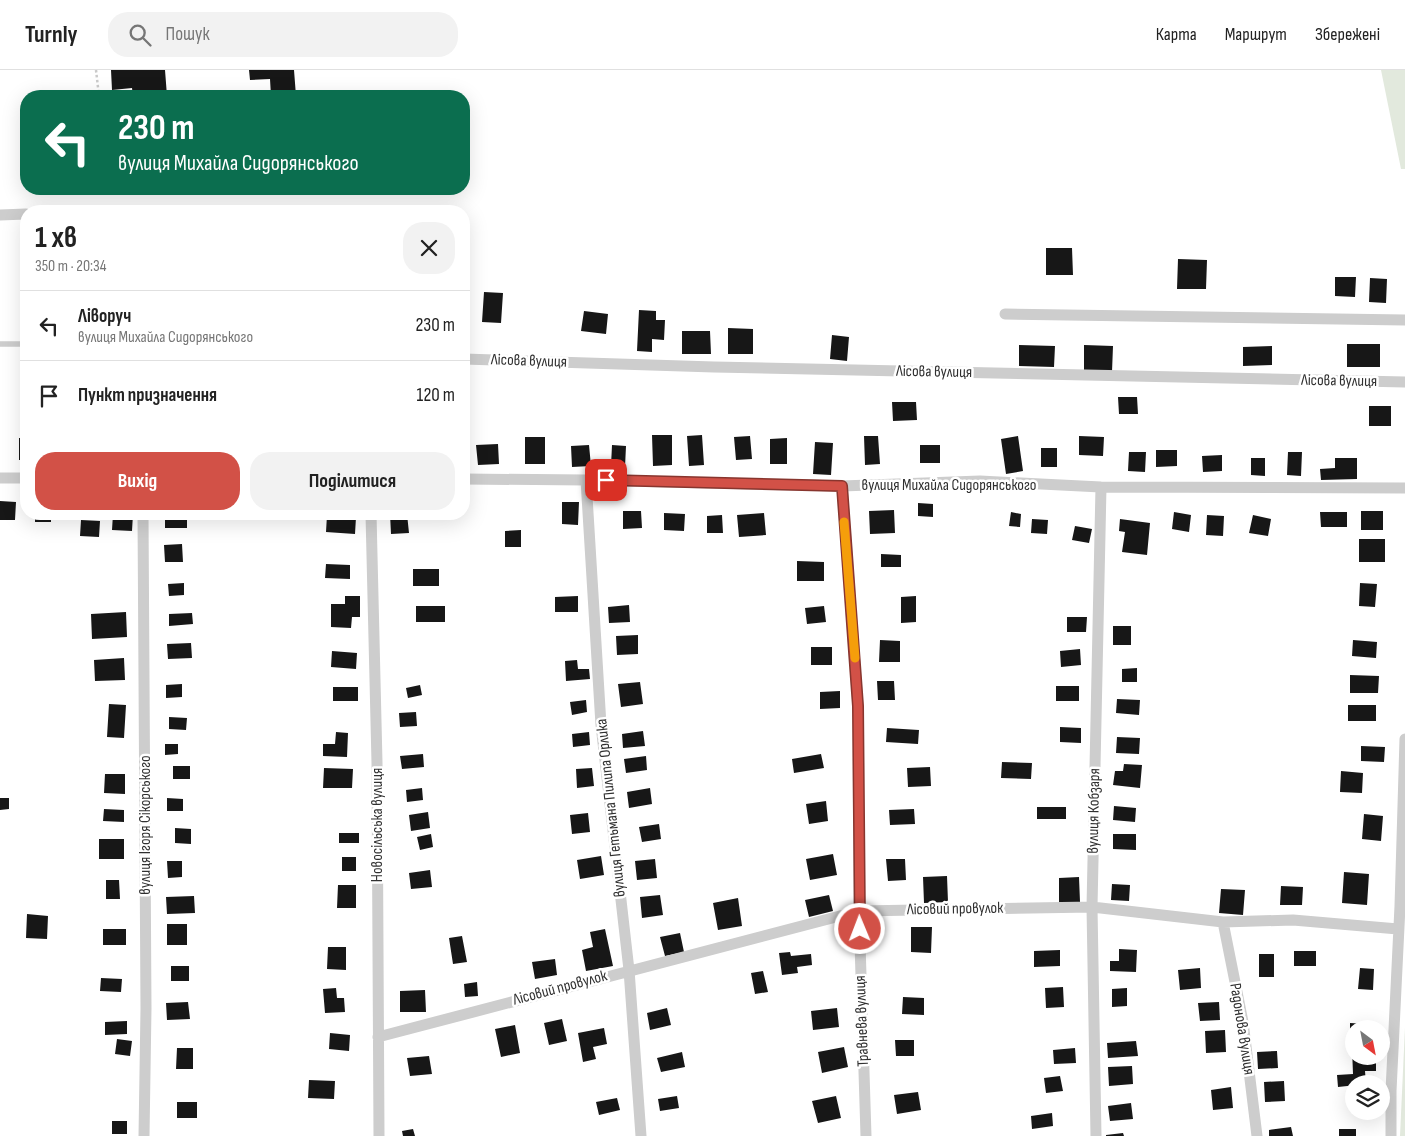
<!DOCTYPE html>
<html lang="uk">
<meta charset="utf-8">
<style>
body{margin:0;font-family:"Sofia Sans Condensed",sans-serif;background:#f2f2f2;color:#222;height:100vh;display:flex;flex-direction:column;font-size:19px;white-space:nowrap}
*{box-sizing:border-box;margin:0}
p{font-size:16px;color:#767676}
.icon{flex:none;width:28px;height:28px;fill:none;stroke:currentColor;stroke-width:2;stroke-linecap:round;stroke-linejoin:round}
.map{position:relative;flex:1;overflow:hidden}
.drawer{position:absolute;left:20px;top:135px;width:450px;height:315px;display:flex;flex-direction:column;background:#fff;border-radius:20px;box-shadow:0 5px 20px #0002}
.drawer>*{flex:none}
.guide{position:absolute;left:20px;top:20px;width:450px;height:105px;border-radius:20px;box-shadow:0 5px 20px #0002;background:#0b6e4f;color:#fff;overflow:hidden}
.needle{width:32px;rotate:148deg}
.buttons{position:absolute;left:1345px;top:950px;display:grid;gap:10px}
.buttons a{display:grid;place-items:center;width:45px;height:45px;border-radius:50%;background:#fff;box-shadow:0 5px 20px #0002;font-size:25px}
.pin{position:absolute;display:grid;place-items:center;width:42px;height:42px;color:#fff;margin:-21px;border-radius:10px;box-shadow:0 2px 8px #0006}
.me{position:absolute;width:55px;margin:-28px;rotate:359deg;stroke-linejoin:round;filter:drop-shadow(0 0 4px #0008)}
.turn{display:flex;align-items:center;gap:18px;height:105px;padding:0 15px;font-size:22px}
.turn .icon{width:65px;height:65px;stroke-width:2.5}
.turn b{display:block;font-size:35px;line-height:42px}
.round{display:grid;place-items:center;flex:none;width:52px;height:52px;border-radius:20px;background:#f2f2f2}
.summary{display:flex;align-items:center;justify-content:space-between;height:85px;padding:0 15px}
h1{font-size:30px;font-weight:700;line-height:38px}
.action{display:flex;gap:10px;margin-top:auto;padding:10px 15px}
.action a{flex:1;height:58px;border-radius:20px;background:#d25147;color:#fff;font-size:20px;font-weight:700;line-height:58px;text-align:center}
.action a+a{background:#f2f2f2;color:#222}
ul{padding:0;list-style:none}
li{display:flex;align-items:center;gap:15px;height:70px;padding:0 15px;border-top:1px solid #e0e0e0}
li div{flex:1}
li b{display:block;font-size:19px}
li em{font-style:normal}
header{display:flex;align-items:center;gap:30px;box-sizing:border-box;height:70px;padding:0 25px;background:#fff;border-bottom:1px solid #e0e0e0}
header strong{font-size:24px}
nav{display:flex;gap:28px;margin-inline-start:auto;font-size:18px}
.search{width:350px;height:45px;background:#f2f2f2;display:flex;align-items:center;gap:12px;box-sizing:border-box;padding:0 18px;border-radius:20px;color:#767676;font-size:19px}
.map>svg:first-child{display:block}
.green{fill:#e2e9dd}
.building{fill:#171717}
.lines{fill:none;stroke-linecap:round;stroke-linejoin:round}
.path{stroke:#cacaca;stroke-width:2.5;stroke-dasharray:2.5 2.5;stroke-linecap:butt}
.lane{stroke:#cdcdcd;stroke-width:5.5}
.street{stroke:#cdcdcd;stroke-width:11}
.route-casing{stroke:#88352e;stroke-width:12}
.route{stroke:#d25147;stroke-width:9}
.slow{stroke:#f59e0b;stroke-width:9}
.labels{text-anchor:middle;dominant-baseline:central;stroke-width:5;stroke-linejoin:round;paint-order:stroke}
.street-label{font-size:16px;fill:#303030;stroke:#fff}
</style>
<header>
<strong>Turnly</strong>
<div class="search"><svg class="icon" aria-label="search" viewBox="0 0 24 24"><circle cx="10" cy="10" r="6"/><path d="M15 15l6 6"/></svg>Пошук</div>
<nav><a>Карта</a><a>Маршрут</a><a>Збережені</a></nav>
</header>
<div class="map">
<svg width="1405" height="1066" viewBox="0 0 1405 1066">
<rect width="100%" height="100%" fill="#fff"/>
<path class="green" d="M1381 0H1405V99H1401Z
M1405 957V1066H1400Z"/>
<path class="building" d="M111 0H165L167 26H133L132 18 112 20Z
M249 0H294L296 26H271L270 9 250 10Z
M1046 178H1072L1073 205H1046Z
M1178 189 1207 190 1206 219H1177Z
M1335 207H1356L1355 227 1335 226Z
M1370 208 1387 209 1386 233 1369 232Z
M484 222 503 223 501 253 482 252Z
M639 240 656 241V250H665L664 270 652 269V282L637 281Z
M584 241 608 244 606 264 581 261Z
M728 258 753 259V284H728Z
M682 261H710L711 284H682Z
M832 265 849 267 847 291 830 289Z
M1347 274H1380V297H1347Z
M1019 275 1055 276 1054 297 1019 296Z
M1084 275 1113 276 1112 302 1084 301Z
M1272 276V295L1243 296V277Z
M1118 327H1137L1138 344H1119Z
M892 332H916L917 350 893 351Z
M1369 336H1391V356H1369Z
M652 365H672V395L653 396Z
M702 365 704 395 689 396 687 366Z
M750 366 752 389 736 390 734 367Z
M864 366H878L880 394 865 395Z
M1018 366 1023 401 1006 404 1001 369Z
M1079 366 1104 367 1103 386 1079 385Z
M525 367H545V394H525Z
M19 368H26V390H19Z
M787 368V394H770V369Z
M815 372 833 373 831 405 813 404Z
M498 374 499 394 478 395 476 375Z
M589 375 591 396 572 397 571 376Z
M612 375 626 376 625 397 611 396Z
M920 375H940V393H920Z
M1041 378H1057V397H1041Z
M1156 380H1177V396L1156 397Z
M1129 382H1146L1145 402 1128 401Z
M1288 382H1302L1301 406 1287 405Z
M1222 385V401L1203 402 1202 386Z
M1251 388H1265V406L1251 405Z
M1335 388H1357V409L1321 410 1320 399 1335 398Z
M0 431 16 432 15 450H0Z
M562 432H579L578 455 562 454Z
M918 433 933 434V447L918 446Z
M894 440 895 463 870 464 869 441Z
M623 441H641L642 458 623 459Z
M1361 441H1383V460H1361Z
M1011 442 1021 444 1020 457 1009 456Z
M1174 442 1191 445 1189 462 1172 459Z
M1320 442H1347V457H1321Z
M664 443 685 444 684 461 664 460Z
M764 443 766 465 739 467 737 445Z
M35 444H51V452H35Z
M113 444H133L132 461 112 460Z
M165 444H187V458H165Z
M390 444H407L409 463 391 464Z
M327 445 356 447 355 464 326 462Z
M722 445 723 463H707V446Z
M1207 445 1224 446 1223 466 1206 465Z
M1253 445 1271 449 1268 466 1249 463Z
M1032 449 1048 450 1047 464 1031 463Z
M1120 449 1150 453 1147 485 1122 482 1125 462 1119 461Z
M81 450 100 451 99 467 80 466Z
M1075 456 1092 459 1089 473 1072 470Z
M521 460V477H505V461Z
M1359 469H1385V492H1359Z
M182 474 183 492H165L164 475Z
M881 484 901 485V497H881Z
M797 491 824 492V511H797Z
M326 494 350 495V509L325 508Z
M413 499H439V516H413Z
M184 513V525L169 526 168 514Z
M1360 513 1377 514 1375 537 1359 536Z
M345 526H360V547H352L351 558 331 557V534H345Z
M578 526V542H555V527Z
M916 526V552L901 553V527Z
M629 535 630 552 609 553 608 537Z
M416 536H445V552H416Z
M824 536 826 552 807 554 805 538Z
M126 542 127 567 92 569 91 544Z
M192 543 193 554 169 556V544Z
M1067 547H1087L1086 562H1067Z
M1113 556H1131V575H1113Z
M638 565V584L617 585 616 566Z
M880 570 900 571V592H879Z
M1353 570 1377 572 1376 588 1352 586Z
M191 573 192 588 168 589 167 574Z
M811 577H832V595H811Z
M1080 579 1081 595 1061 597 1060 581Z
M332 581 357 583 356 599 331 597Z
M124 588 125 610 95 611 94 590Z
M577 590 578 599H589L590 609 566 611 565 591Z
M1137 598V612H1122V599Z
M1350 605 1379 606 1378 623H1350Z
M877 611H894L895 630H878Z
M640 612 643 634 621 637 618 614Z
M182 614V627L166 628V615Z
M420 615 422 625 408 628 406 618Z
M1056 616H1079V631H1056Z
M333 617H358V631H333Z
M840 621V638L820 639V622Z
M1117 629 1140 630 1139 645 1116 643Z
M586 630 587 642 572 645 570 632Z
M109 634 126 635 124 668 107 667Z
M1348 635H1376V651H1348Z
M416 642 417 656 400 657 399 643Z
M169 647 187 648 186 660 169 659Z
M1060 657 1081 658V673L1060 672Z
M887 658 919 660 918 674 886 672Z
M643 661 645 676 623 678 622 664Z
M336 662 348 663 347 687 323 686V674H335Z
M589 662 590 675 573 677 572 664Z
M1117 667 1140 668 1139 684 1116 683Z
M165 674H178V684L165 685Z
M1361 676 1385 677 1384 692 1361 691Z
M423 684 424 697 402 699 400 686Z
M821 684 824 698 794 703 792 689Z
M646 686 647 700 626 703 624 689Z
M1002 692 1032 693 1031 709 1001 708Z
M1124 694 1142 695 1140 718 1113 715 1115 701H1123Z
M173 696H190V709H173Z
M930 697 931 716 908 717 907 698Z
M324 698 353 699 352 718H323Z
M592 698 594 716 577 718 576 699Z
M1341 701 1363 703 1362 723 1340 722Z
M105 704H125V724L104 723Z
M422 718 423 730 407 732 406 720Z
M650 718 652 734 629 738 627 722Z
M0 728H9V739L0 740Z
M167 728 183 729V741H167Z
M826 731 828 751 809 754 806 734Z
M1114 736 1136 738 1135 752 1113 750Z
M1037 737H1066V749H1037Z
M104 739 124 740V752L103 751Z
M914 739 915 754 890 755 889 740Z
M428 742 430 758 411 761 409 745Z
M588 743 590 762 572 764 570 745Z
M1364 744 1383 746 1381 771 1362 769Z
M659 754 661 769 642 772 639 757Z
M175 758 191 759V774L175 773Z
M339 763H359V773H339Z
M431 764 433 777 420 780 417 767Z
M1113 764H1136V780L1113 779Z
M99 769H124V789H99Z
M833 784 837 805 810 810 806 789Z
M601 786 604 805 580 809 577 790Z
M342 787H356V801H342Z
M655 789 657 808 637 810 635 791Z
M886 789H905L906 810 888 811Z
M167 791H182V807L168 808Z
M430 800 432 817 411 819 409 803Z
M1344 802 1369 804 1367 835 1342 833Z
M947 806 948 832 924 833 923 807Z
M1079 807 1080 832 1059 833V808Z
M106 810H119L120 829H106Z
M1112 814 1130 815 1129 831 1111 830Z
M338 815H356V838H337Z
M1281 816 1303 817 1302 835H1280Z
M1221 819 1245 820 1243 845 1219 843Z
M660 825 663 845 642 848 640 827Z
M829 825 833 841 809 847 805 830Z
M194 826 195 843 167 844 166 827Z
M738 828 742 856 718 860 713 833Z
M27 844 48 846 47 869 26 868Z
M167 854H187V875H167Z
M911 857H932L931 883 911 882Z
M103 859H126V875H103Z
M605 859 613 896 586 901 582 880 593 877 590 862Z
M680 863 684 882 665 886 660 867Z
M462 866 467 892 453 894 449 868Z
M328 877H346V900L327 899Z
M1119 879 1137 880 1136 902 1110 901V891H1119Z
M1060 880V896L1034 897V881Z
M1294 881H1316V896H1294Z
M790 882 791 886 811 884 812 895 797 897 798 903 782 905 779 883Z
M1259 884H1274V907H1259Z
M555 889 557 905 535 909 532 892Z
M171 896H189V911H171Z
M1200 898 1201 918 1180 920 1178 900Z
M1360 898 1374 899 1373 920 1358 919Z
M763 901 768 922 755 924 751 903Z
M101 908 122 909 121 922 100 921Z
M477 912 478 926 465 927 464 914Z
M1063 917 1064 937 1046 938 1045 918Z
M336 918 337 928H344L345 942 325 943 323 919Z
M1127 918V936L1112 937V919Z
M425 920 426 942H400V921Z
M903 927 924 928V945L902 944Z
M188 932 190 949 167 950 166 933Z
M1219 932 1220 950 1200 951 1198 933Z
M667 938 671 955 650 960 647 943Z
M837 938 839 957 813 960 811 941Z
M562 949 567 971 549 975 544 953Z
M127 951V964L105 965V952Z
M1350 953 1368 954 1367 959H1354V970L1350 969Z
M515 955 520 983 501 987 495 959Z
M604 958 607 974 593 977 596 989 583 992 578 963Z
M1225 960 1226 982 1206 983 1205 961Z
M330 963 350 965 349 981 329 979Z
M117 969 132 971 130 986 115 984Z
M895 970H914V986H896Z
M1136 971 1138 986 1108 988 1107 973Z
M844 977 848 997 822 1003 818 982Z
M177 978H193V999H176Z
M1075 978 1076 993 1054 994 1053 980Z
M1352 978H1354V986H1376V1001H1365L1366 1014 1338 1017 1337 1005 1353 1004Z
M1277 981 1278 998 1258 999 1257 982Z
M682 982 685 997 661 1002 657 988Z
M429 986 432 1004 410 1006 407 988Z
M1132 996 1133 1014 1109 1016 1108 997Z
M1060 1006 1063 1021 1046 1023 1044 1008Z
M309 1010 335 1011 334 1029 308 1028Z
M1284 1011 1285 1031 1265 1032 1264 1012Z
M1231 1017 1233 1038 1213 1040 1211 1020Z
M918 1022 921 1040 897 1044 894 1025Z
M677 1026 679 1038 660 1041 658 1029Z
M836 1026 841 1048 818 1053 812 1031Z
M617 1028 620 1040 599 1045 596 1032Z
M177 1032H197V1048H177Z
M1131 1033 1133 1049 1110 1051 1108 1036Z
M1052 1043 1053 1056 1032 1059 1031 1046Z
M112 1051H127V1064H112Z
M1291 1057 1293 1066H1269V1060Z
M413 1059 415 1066H403L402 1061Z
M1339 1059H1356V1066H1339Z
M1123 1063 1124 1066H1106V1065Z"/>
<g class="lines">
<path class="path" d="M96 0 99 26"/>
<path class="lane" d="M0 274H26"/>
<path class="street" d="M77 141H84
M0 145 26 144
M1005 244 1405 250
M464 289 714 297 1405 312
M0 408H26
M464 409 586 410 842 416 980 411 1101 417 1405 418
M586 410 601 655 629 900 641 1066
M842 416 858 636 859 841 866 1066
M143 444 146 938 144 1066
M371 444 377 693 379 1066
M1223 852 1243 952 1257 1066
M378 967 859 841 1092 837 1223 852 1293 850 1398 859
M1096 1066 1092 837 1101 417
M1391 1066V1021L1400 836 1405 669"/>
</g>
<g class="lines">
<g class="route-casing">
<path id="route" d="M606 410 842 416 858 636 860 859"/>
</g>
<use href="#route" class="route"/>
<path class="slow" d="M844 452 855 588"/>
</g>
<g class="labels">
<g class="street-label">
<text transform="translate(529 291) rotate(2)">Лісова вулиця</text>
<text transform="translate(934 302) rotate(1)">Лісова вулиця</text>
<text transform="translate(1339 311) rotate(1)">Лісова вулиця</text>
<text x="949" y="415">вулиця Михайла Сидорянського</text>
<text transform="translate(611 738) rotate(-96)">вулиця Гетьмана Пилипа Орлика</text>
<text transform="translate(1094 741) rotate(-89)">вулиця Кобзаря</text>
<text transform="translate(145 755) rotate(-90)">вулиця Ігоря Сікорського</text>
<text transform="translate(377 755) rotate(-90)">Новосільська вулиця</text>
<text transform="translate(955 839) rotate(-1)">Лісовий провулок</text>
<text transform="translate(560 918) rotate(-15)">Лісовий провулок</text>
<text transform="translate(862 951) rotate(-92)">Травнева вулиця</text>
<text transform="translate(1242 959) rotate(81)">Радонова вулиця</text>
</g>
</g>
</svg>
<div class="buttons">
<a><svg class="needle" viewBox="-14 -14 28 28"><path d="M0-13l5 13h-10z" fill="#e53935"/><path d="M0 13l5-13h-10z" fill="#767676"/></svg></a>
<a><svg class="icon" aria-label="layers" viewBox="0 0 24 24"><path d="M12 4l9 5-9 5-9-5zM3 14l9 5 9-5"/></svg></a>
</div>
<div class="pin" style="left:606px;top:410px;background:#d93025"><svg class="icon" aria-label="arrive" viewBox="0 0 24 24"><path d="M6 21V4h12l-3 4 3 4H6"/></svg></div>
<svg class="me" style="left:860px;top:859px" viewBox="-20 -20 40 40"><circle r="17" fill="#d25147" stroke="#fff" stroke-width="3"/><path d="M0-11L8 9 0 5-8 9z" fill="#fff"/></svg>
<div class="guide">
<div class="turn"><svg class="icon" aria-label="left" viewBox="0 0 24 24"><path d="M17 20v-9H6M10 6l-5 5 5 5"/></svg><div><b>230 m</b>вулиця Михайла Сидорянського</div></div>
</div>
<section class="drawer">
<div class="summary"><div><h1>1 хв</h1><p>350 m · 20:34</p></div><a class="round"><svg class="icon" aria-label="close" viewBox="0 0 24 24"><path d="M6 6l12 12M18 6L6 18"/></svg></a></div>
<ul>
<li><svg class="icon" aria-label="left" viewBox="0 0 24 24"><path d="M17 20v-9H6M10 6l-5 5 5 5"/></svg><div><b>Ліворуч</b><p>вулиця Михайла Сидорянського</p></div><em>230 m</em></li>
<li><svg class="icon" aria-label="arrive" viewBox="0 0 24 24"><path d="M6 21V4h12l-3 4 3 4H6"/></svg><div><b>Пункт призначення</b></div><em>120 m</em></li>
</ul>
<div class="action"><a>Вихід</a><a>Поділитися</a></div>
</section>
</div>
